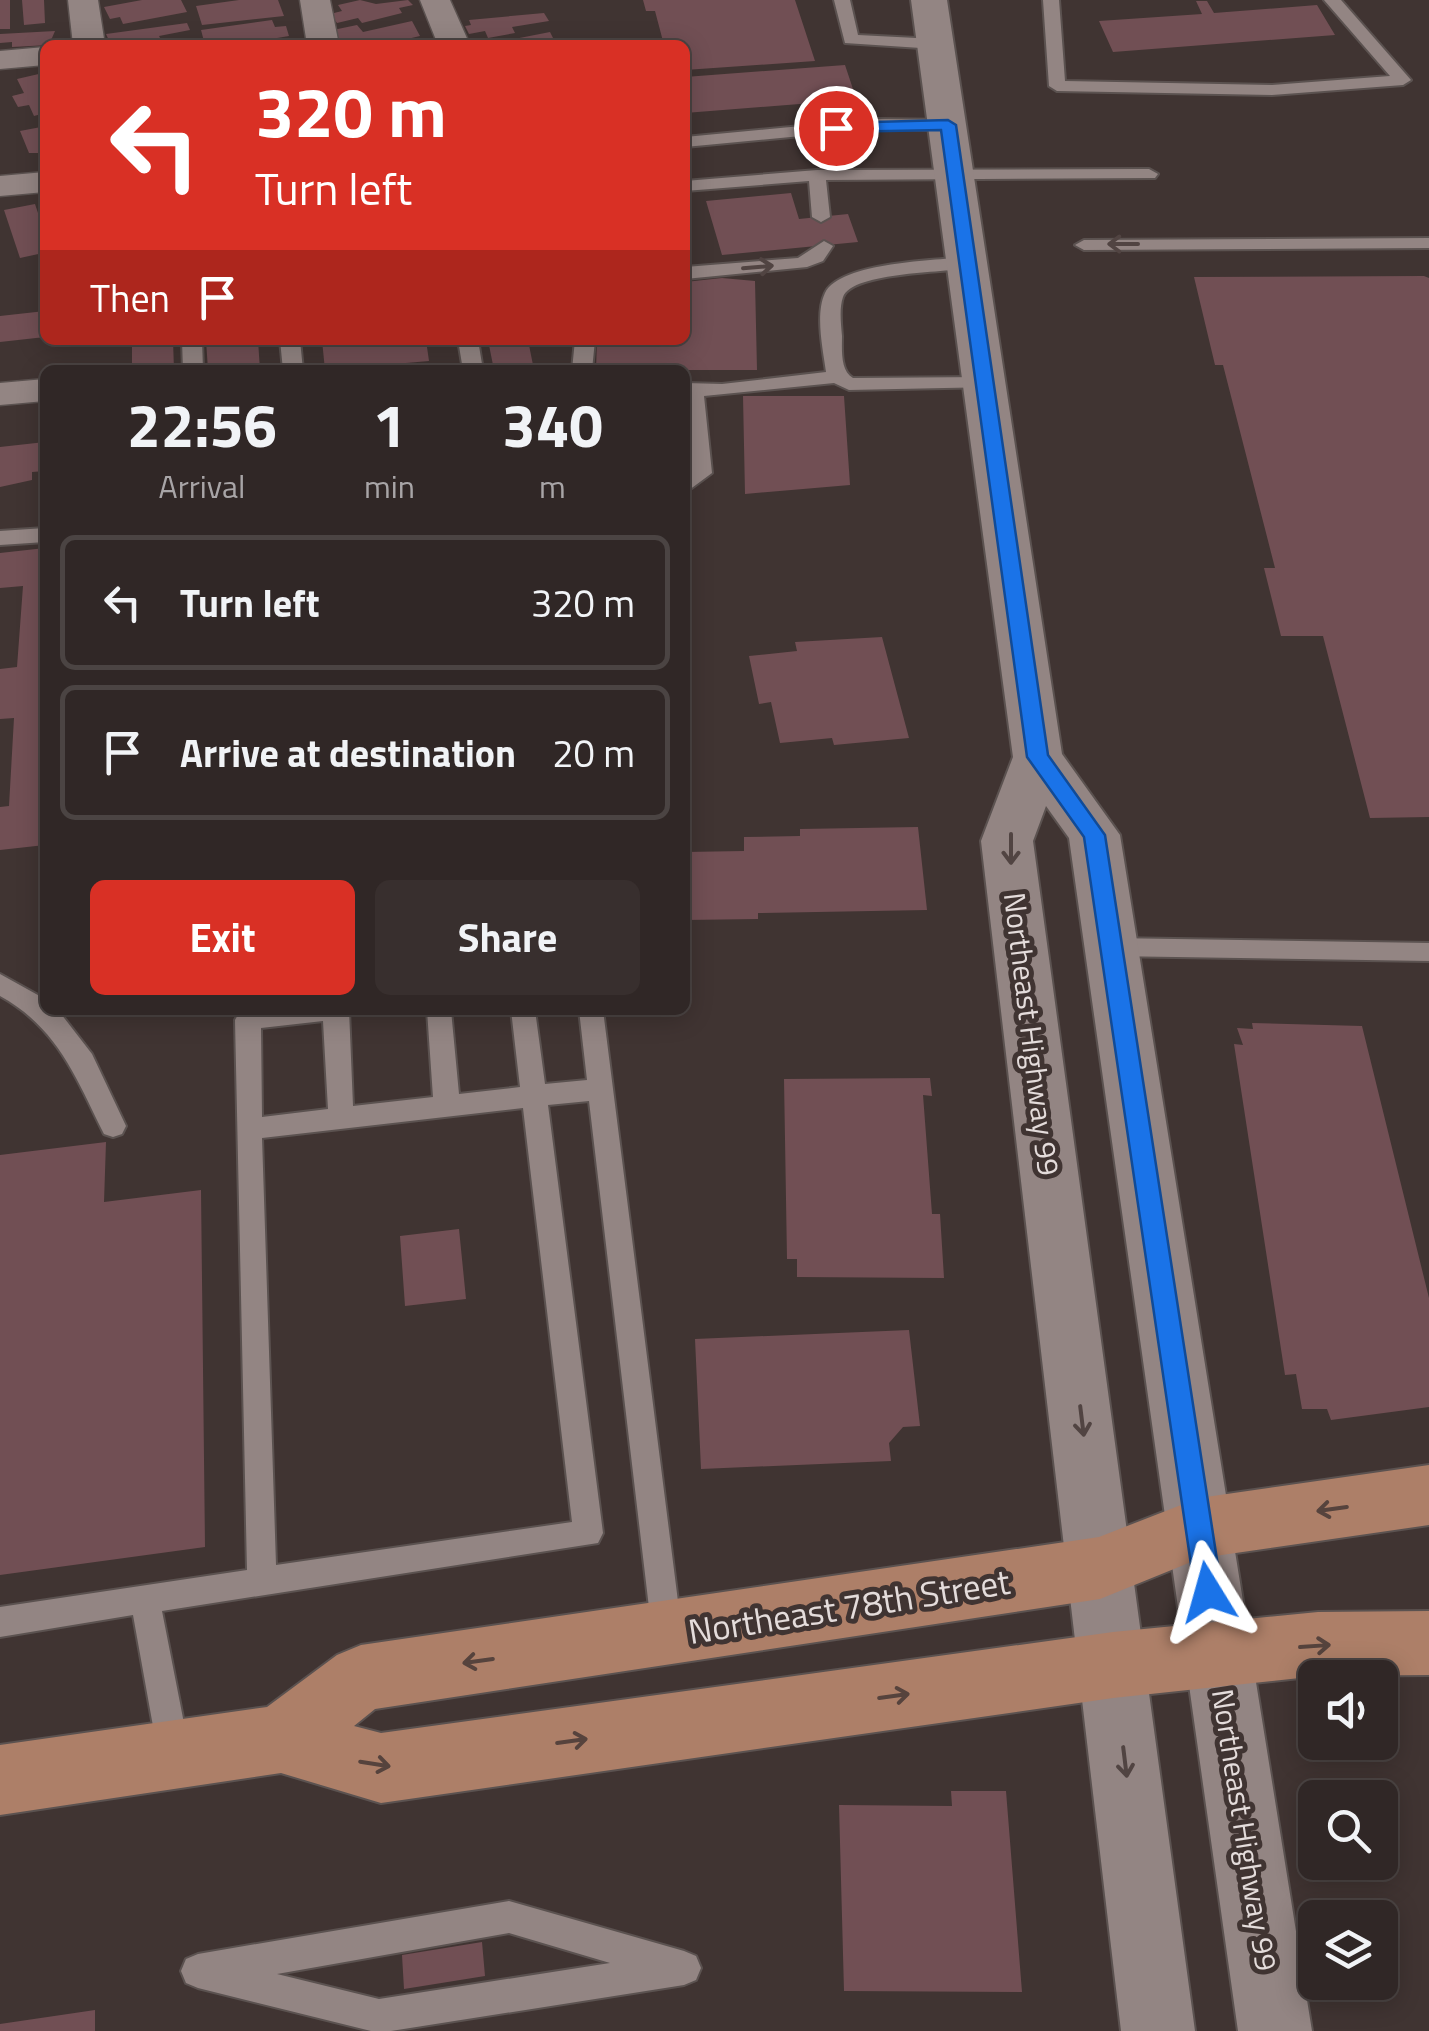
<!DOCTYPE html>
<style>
body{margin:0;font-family:"Titillium Web",sans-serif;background:#382f2e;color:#f1f3f6;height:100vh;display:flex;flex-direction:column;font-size:38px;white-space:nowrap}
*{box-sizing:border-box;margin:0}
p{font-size:32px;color:#a8a5a7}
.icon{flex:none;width:55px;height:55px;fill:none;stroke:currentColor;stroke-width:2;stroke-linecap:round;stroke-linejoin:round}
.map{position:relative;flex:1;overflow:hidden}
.sheet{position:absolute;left:40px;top:365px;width:650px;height:650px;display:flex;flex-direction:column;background:#302726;border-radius:15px;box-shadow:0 5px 25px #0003,0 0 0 2px #4b4443}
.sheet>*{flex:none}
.top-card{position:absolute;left:40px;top:40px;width:650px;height:305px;border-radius:15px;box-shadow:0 5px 25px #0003,0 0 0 2px #4b4443;background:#d93025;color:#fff;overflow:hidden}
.controls{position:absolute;left:1298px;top:1660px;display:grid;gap:20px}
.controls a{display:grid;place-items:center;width:100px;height:100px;border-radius:15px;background:#302726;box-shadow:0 5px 25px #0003,0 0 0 2px #4b4443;font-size:50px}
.pin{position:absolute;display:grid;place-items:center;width:85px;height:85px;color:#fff;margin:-42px;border:5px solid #fff;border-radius:50%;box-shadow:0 2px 10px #0007}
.me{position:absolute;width:110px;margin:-55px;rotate:352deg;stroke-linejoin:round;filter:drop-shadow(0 0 8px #0008)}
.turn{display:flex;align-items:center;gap:35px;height:210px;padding:0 50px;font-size:45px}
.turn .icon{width:130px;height:130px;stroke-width:2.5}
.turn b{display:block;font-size:70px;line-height:85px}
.then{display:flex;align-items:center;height:95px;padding:0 50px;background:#0003;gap:20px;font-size:38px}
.eta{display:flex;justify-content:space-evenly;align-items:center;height:170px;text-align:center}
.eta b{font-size:60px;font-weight:700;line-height:70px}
.button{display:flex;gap:20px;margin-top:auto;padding:20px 50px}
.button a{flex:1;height:115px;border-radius:15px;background:#d93025;color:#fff;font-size:40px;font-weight:700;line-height:115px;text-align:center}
.button a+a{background:#382f2e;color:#f1f3f6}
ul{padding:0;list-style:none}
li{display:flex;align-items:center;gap:30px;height:135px;margin:0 20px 15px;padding:0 30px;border:5px solid #4b4443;border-radius:15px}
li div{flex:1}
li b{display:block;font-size:38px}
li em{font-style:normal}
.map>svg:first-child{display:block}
.building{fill:#714f54}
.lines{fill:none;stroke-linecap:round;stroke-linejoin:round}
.lane-casing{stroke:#5b5250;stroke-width:4}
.street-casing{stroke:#5b5250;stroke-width:3}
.secondary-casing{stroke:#5b5250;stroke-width:4}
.primary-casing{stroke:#5b5250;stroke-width:4}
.lane{fill:#938583;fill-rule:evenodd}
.street{fill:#938583;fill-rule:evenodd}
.secondary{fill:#938583;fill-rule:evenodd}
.primary{fill:#ad7f68;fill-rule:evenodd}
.oneway{stroke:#514442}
.oneway2{stroke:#56433d}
.route{fill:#1a73e8;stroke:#114b97;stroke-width:2.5}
.labels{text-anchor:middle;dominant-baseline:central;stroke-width:10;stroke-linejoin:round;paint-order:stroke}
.street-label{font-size:30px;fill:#e4dcdb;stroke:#403432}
.near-street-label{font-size:35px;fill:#e4dcdb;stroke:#403432}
</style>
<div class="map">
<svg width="1429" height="2031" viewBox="0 0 1429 2031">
<rect width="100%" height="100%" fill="#403432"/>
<path class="building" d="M0 0H10V29H0Z
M22 0H44L45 23 24 25Z
M142 0H181L187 12 123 24 120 17 110 19 104 7Z
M239 0H278L284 16 202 25 196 6Z
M360 0 376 4 408 0 413 5 399 8 402 13 362 23 358 18 337 23 330 14 342 11 338 5Z
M643 0H795L815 61 685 70V45H664L655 11H646Z
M1196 1H1207L1214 13 1317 5 1335 35 1113 52 1099 21 1202 14Z
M544 13 549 21 512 27 515 33 488 38 485 31 469 34 465 26 471 25 469 20Z
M272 20 275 27 286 26 289 36 277 38 287 45H270L268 39 205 45 201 30Z
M412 21 420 36 382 45H340L333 30 357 25 363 32Z
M187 23 190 30 159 36 163 44 157 45H111L106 34Z
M55 31 49 45 12 47V42L0 43V34Z
M550 32 554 40 542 42 544 45H484Z
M845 65 855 95 849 96 850 100 685 113V77Z
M43 73 45 113 34 116 29 105 18 107 12 96 24 93 17 79Z
M41 127 45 153H29L20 131Z
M791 193 799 219 848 214 858 242 722 255 706 201Z
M35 204 40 219 45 218V244L40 245 43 253 20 258 4 210Z
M1424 276 1429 278V817L1370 818 1323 636H1281L1264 568H1275L1223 365H1215L1194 277Z
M722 278 755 281 757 370H596L597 340H685V282Z
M45 311V337L0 342V316Z
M132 340H173L174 370H132Z
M206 340H258L260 370H208Z
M322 340H426L429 361 325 370Z
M488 340H528L534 370H494Z
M743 396H844L850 485 745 494Z
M45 442V471L32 472V480L0 487V447Z
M45 548V845L0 850V807L9 806 14 718 0 719V669L17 667 23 586 0 588V553Z
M882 637 909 738 834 745 832 738 780 743 771 702 759 704 749 656 797 651 795 642Z
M918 827 927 910 758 913V919L685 920V852L744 851V837L800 836V829Z
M1252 1023 1362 1026 1429 1298V1407L1331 1420 1327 1409H1302L1296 1374 1285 1375 1234 1044 1243 1045 1237 1028 1253 1029Z
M930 1078 932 1096 923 1095 932 1214H940L944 1278 797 1277V1259H787L784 1079Z
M106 1142 104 1202 201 1190 205 1547 0 1575V1155Z
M459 1229 466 1299 405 1306 400 1236Z
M909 1330 920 1426 903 1427 889 1443 891 1461 701 1469 695 1339Z
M951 1791H1006L1022 1992 844 1991 839 1805 952 1806Z
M482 1942 485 1976 404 1989 402 1955Z
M95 2010V2031H0V2024Z"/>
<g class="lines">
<g class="lane-casing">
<path id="lane" d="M834 0H850L858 35 936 39 944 44 936 49 845 43Z
M1043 0H1059L1065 81 1272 85 1390 76 1324 0H1341L1411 80 1403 85 1272 95 1057 91 1049 86Z
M874 119 948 120 957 125 948 130 874 129 685 147V137Z
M1149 169 1158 174 1155 178 826 180 830 217 821 222 812 217 809 181 685 191V181L817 170Z
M1429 238V248L1084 250 1075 245 1084 240Z
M824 241 833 246 823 261 807 267 685 279V267L798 258Z
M969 257 975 259V267C950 273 853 271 843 297 839 308 841 324 842 336 842 349 840 371 853 378L986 377 996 383 993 387 849 390 834 383 704 396 712 473 685 493V476L692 471 685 383 722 384 826 372C823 350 815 314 825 293 840 262 938 260 969 257Z
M182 340H202L203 370H183Z
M280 340H300L303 370H283Z
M458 340H478L483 370H463Z
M575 340H595L592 370H572Z
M45 528V542L0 545V531Z
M1111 938 1429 943V961L1111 956 1102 954 1099 947 1102 940Z
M0 974 45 999V1010H58L92 1054 126 1126 122 1134 113 1137 104 1134C76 1078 58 1028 0 996Z
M249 1010H349L353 1106 433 1097 427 1010H451L459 1094 520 1087 511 1010H535L545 1084 587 1080 579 1010H603L682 1633 678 1643 667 1648 656 1643 652 1633 589 1101 548 1105 603 1533 598 1543 162 1611 190 1754 185 1765 174 1770 163 1765 158 1754 133 1615 0 1637V1607L247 1570 235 1020 239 1013ZM323 1021 328 1109 262 1117 261 1028ZM523 1108 572 1522 276 1565 262 1138Z
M509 1901 684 1951 696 1956 701 1968 696 1980 684 1985 391 2031H371L198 1988 186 1983 181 1971 186 1959 198 1954ZM509 1933 610 1963 379 1999 277 1974Z"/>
</g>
<g class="street-casing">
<path id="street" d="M68 0H98L105 45H73Z
M300 0H330L339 45H307Z
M420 0H450L470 45H438Z
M45 47V65L0 69V51Z
M45 172V192L0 196V176Z
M45 379V401L0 405V383Z"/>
</g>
<g class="secondary-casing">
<path id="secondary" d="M911 0H947L1062 754 1120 835 1312 2031H1238L1069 838 1046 806 1033 841 1195 2031H1121L981 841 1013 757Z"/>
</g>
<g class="primary-casing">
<path id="primary" d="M1429 1465V1525L1201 1558 1100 1599 375 1709 354 1726 381 1733 1113 1632 1318 1612 1429 1611V1675L1318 1676 1113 1698 381 1803 281 1773 0 1815V1745L267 1707 337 1655 361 1645 1099 1537 1199 1498Z"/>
</g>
<use href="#lane" class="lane"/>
<use href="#street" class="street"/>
<use href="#secondary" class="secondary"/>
<use href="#primary" class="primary"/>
</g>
<defs><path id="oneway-shaft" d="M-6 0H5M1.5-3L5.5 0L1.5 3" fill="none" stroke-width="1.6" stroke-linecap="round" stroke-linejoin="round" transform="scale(2.5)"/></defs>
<g class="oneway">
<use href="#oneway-shaft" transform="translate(1123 244) rotate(180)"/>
<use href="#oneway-shaft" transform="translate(758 267) rotate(-5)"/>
<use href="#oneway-shaft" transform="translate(1011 849) rotate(90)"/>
<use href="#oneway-shaft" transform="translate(1082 1421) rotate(83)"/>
<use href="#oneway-shaft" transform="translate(1125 1762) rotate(83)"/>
</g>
<g class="oneway2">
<use href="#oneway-shaft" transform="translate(1332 1509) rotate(172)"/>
<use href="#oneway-shaft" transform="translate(1315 1646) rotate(-4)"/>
<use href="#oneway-shaft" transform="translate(478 1661) rotate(172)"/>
<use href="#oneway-shaft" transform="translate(894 1696) rotate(-8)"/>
<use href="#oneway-shaft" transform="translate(572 1741) rotate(-8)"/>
<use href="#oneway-shaft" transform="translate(375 1764) rotate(9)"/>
</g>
<path class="route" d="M948 120 956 125 1048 755 1105 835 1222 1592 1218 1601 1208 1605 1199 1601 1195 1592 1084 837 1027 757 941 130 836 132 829 128 836 123Z"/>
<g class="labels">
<g class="street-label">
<text transform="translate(1032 1034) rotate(83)">Northeast Highway 99</text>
<text transform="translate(1245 1830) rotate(81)">Northeast Highway 99</text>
</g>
<g class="near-street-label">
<text transform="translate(849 1606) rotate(-9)">Northeast 78th Street</text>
</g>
</g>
</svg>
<div class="controls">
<a><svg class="icon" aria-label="sound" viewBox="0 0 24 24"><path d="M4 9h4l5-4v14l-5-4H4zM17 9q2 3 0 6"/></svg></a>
<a><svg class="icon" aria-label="search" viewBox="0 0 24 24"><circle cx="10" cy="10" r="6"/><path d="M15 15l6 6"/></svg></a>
<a><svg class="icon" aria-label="layers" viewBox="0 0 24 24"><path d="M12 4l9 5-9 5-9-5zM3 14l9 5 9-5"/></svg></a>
</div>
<div class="pin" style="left:836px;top:128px;background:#d93025"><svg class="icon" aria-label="arrive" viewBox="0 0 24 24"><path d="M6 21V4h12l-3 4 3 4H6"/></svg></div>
<svg class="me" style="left:1208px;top:1592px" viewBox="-20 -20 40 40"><path d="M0-17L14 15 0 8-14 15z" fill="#1a73e8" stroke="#fff" stroke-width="4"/></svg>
<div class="top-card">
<div class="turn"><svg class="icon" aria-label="left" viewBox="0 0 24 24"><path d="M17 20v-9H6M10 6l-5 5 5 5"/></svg><div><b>320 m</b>Turn left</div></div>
<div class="then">Then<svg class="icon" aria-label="arrive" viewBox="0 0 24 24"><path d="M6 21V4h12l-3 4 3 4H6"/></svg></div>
</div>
<section class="sheet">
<div class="eta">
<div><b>22:56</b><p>Arrival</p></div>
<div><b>1</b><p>min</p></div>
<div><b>340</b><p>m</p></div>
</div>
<ul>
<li><svg class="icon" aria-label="left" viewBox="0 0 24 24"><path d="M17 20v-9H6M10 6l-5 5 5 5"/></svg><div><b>Turn left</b></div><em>320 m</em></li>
<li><svg class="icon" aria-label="arrive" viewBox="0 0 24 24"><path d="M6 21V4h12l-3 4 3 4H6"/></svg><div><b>Arrive at destination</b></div><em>20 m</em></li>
</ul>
<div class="button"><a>Exit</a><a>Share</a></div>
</section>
</div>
